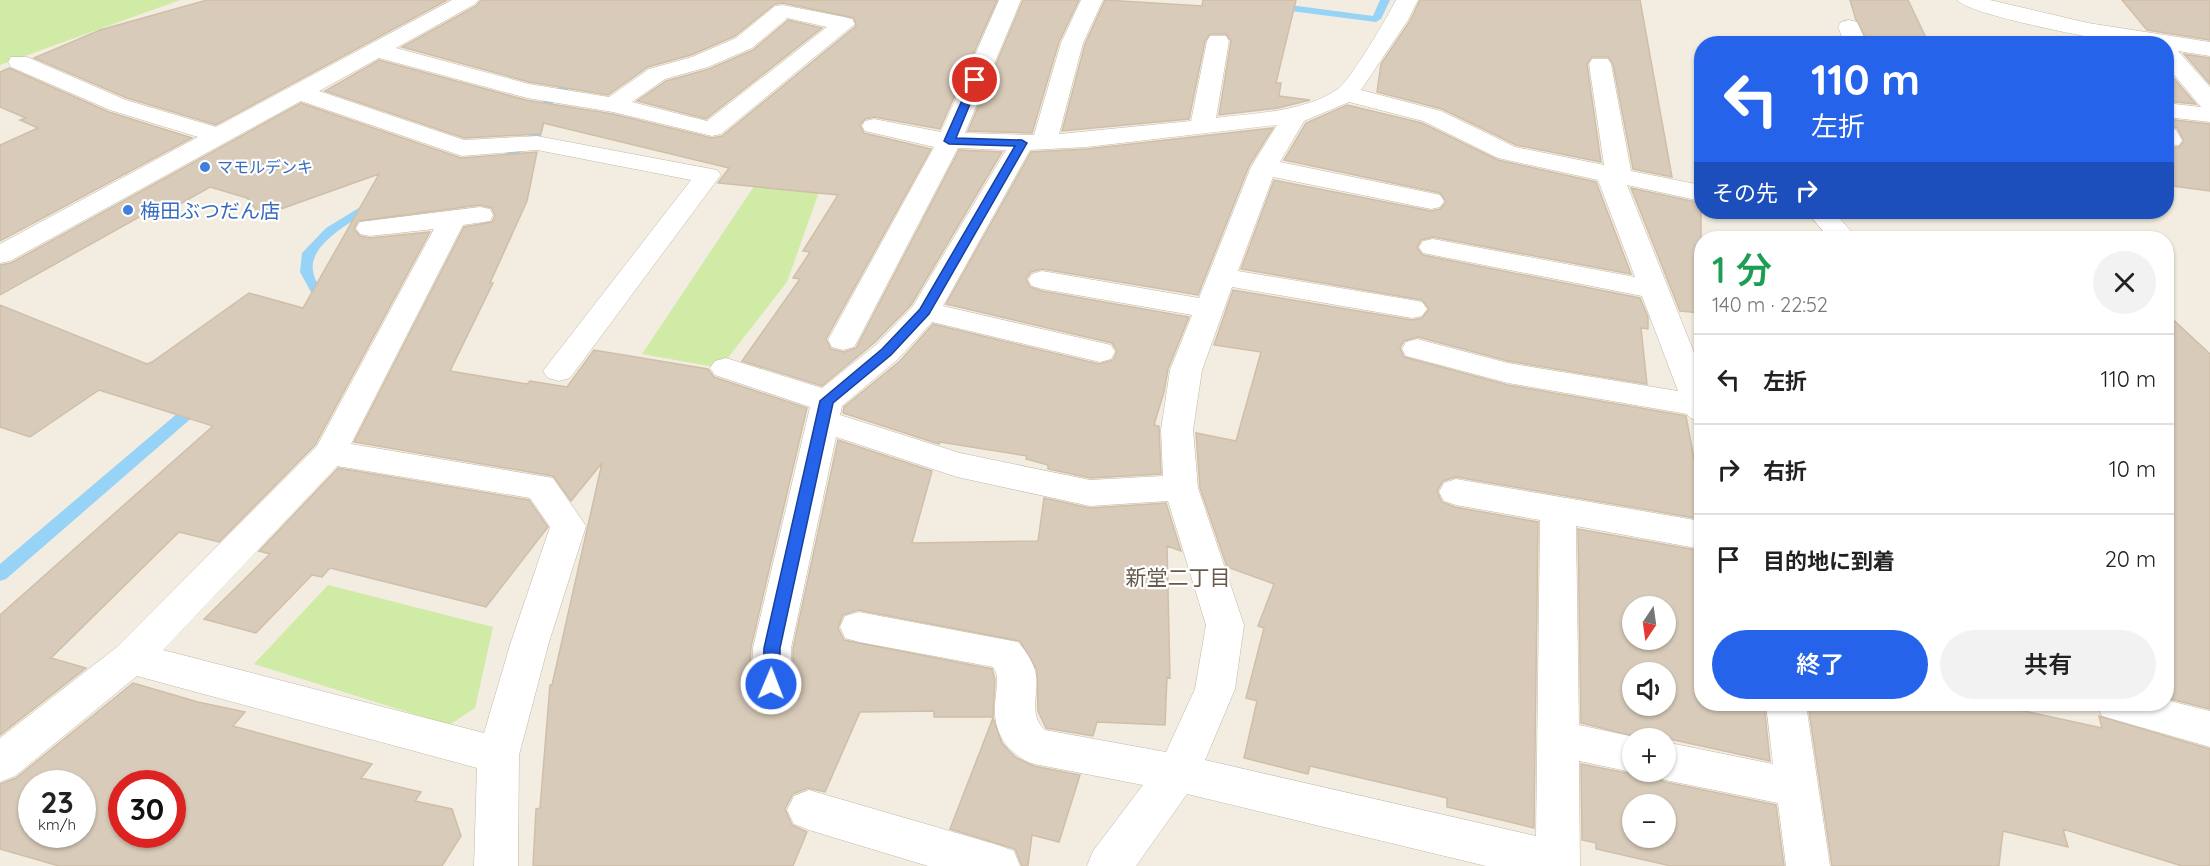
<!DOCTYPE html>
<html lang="ja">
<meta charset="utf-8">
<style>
body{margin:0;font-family:Quicksand,"Noto Sans JP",sans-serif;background:#f2f2f2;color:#222;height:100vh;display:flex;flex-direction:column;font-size:22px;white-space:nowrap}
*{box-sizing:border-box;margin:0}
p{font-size:20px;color:#767676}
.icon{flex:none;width:33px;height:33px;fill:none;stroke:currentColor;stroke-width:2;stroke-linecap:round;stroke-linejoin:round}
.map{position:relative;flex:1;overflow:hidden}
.sheet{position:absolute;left:1694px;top:231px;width:480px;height:480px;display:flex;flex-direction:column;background:#fff;border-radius:24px;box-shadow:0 2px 4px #0004}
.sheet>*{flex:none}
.hud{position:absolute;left:1694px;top:36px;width:480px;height:183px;border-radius:24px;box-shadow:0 2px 4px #0004;background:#2563eb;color:#fff;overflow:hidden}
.needle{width:39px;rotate:193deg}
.fabs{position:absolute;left:1622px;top:596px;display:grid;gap:12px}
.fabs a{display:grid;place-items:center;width:54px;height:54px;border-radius:50%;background:#fff;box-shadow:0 2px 4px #0004;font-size:30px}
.speed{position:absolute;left:18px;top:770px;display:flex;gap:12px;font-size:30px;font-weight:700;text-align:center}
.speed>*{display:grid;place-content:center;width:78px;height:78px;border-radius:50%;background:#fff;box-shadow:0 2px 4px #0004;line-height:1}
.speed small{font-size:15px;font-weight:400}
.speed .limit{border:9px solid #d22;background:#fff;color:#111}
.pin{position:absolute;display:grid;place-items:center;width:51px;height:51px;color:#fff;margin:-26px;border:3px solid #fff;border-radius:50%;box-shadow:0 2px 6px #0007}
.me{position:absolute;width:66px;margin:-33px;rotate:1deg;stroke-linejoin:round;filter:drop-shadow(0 0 4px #0008)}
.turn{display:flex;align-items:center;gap:21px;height:126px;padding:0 18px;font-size:27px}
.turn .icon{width:78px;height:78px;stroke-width:2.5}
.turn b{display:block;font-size:42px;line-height:51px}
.then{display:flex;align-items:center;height:57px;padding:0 18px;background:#0003;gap:12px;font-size:22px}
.round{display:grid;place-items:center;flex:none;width:63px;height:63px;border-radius:32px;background:#f2f2f2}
.headline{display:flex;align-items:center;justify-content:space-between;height:102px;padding:0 18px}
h1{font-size:36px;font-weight:600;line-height:45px;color:#1e9e55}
.action{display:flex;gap:12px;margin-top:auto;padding:12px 18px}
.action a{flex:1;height:69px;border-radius:36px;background:#2563eb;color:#fff;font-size:24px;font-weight:600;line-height:69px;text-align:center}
.action a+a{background:#f2f2f2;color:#222}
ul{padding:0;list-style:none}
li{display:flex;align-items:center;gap:18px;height:90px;padding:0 18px;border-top:2px solid #e0e0e0}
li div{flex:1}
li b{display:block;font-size:22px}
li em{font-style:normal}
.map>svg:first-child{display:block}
.green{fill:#cfeba5}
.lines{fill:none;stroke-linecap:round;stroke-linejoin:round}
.stream{fill:#96d3f6;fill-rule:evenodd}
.building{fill:#d8cbb9;stroke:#d0bfa8;stroke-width:1.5;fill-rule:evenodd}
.minor-casing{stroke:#c1b7a6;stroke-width:1}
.minor{fill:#fff;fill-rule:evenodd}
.route{fill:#2563eb;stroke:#184099;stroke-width:1.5}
.shop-dot{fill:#3f7fe0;stroke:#fff;stroke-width:2}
.labels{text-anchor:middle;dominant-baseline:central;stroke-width:4.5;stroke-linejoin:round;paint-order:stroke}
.far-shop-label{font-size:16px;fill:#366cbe;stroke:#fff;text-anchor:start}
.shop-label{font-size:20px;fill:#366cbe;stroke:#fff;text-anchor:start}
.neighbourhood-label{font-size:21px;fill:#685a48;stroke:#fff}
</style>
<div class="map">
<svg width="2210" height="866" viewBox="0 0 2210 866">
<rect width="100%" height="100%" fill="#f3ede1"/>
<path class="green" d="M0 0H180L0 65Z
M775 155 819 192 787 282 720 368 642 354Z
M328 585 493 627 475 708 449 725 254 664Z"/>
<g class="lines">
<path class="stream" d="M1380 0H1390L1381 19 1376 22 1275 9 1270 6 1275 3 1373 16Z
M574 74 583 76 549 107 541 136 515 157 493 164 489 163V159L507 153 532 133 540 104Z
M375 198 381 202 379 205C359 218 308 242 313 271 314 281 325 295 331 304L324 308 319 307 300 272 302 253 326 228Z
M197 400 204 405 202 409 6 579 0 581V564L192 401Z"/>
</g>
<path class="building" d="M207 0H447L216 125 127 98 34 58 100 30Z
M481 0H997L940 129 874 117 865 119 860 125 864 133 931 149 826 339 831 349 844 352 856 348 959 150 1002 152 911 305 874 343 822 386 742 361 800 279 793 278 810 252 803 251 838 195 718 183 729 168 543 123 541 134 464 138 325 91 379 60 526 100 613 114 712 138 722 136 856 26 854 18 783 3 775 4 735 36 691 55 648 67 608 95 529 82 402 47 476 6Z
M1023 0H1079L1059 42 1032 133 968 131Z
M1105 0 1202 6 1203 0H1296L1276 83H1281L1279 96 1310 100 1278 108 1219 115 1231 41 1226 34H1210L1205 41 1189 119 1062 131 1085 44Z
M1420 0H1640L1672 177 1633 169 1613 64 1608 57H1592L1587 64 1601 162 1516 145 1442 109 1377 92 1381 64 1410 21Z
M1850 0H1908L1929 44H1869L1856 20Z
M2122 0H2210V40L2147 30Z
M788 20 822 28 706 119 637 101 666 81 709 69 753 50Z
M2184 54 2210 58V84Z
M9 68 109 112 192 138 0 241V145L38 128 20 120 26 118 0 107V72Z
M2166 69 2196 104 2166 101Z
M301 103 461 158 537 152 527 201 490 283H493L450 371 527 384 530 381 567 387 594 350 708 369 714 377 807 408 751 647 749 684 756 698 772 703 786 698 793 685V648L838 440 932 471 912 543 1038 541 1044 498 1090 508 1166 503 1181 551 1167 546 1170 678 1167 677 1165 725 1097 722 1093 736 1046 728 1038 711 1037 670 1020 641 858 610 843 615 838 628 844 640 992 669 995 680 993 717H934V711L860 712 825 792 808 788 793 794 785 809 792 825 807 832 793 866H533L536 809 540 808 550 685H552L602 463 571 501 553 476 354 442 464 227 492 222 495 216 492 208 480 205 358 221 354 229 360 236 370 238 430 232 315 445 219 542 179 532 51 658 86 668 0 735V615L213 426 99 390 30 437 0 427V305L147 364 152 362 249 293 303 308 379 174 261 216 247 198 210 187 159 216 148 212 0 295V265L11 263Z
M1347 105 1422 123 1498 160 1596 182 1631 274 1433 237 1421 240 1417 248 1423 255 1640 298 1648 317V329L1641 328 1647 384 1508 361 1418 337 1404 341 1400 348 1404 357 1508 385 1686 416 1695 464 1701 465V519L1456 477 1443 481 1437 491 1442 502 1455 507 1538 522 1534 828 1447 807V798L1310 766 1308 774 1244 758 1257 701 1246 698 1264 628 1258 626 1274 584 1227 567 1200 488 1196 433 1236 441 1261 352 1214 345 1233 290 1412 320 1422 318 1429 309 1422 300 1241 269 1274 180 1431 211 1440 209 1446 202 1440 193 1284 160 1306 123Z
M2166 119 2210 124V191L2166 185V148L2179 147 2184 141 2177 128 2166 125Z
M1273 128 1249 166 1198 295 1042 269 1031 272 1026 279 1030 287 1042 291 1189 317 1168 369 1164 392 1154 425 1159 426 1161 474 1090 478 1048 469V465L1026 459 1027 456 940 442 939 444 843 413 844 407 900 361 933 324 1099 364 1113 360 1117 351 1112 343 946 304 1031 152 1087 149Z
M1631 188 1701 203V313L1680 311Z
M2166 313 2210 354V709L2166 698Z
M338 468 529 500 548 527 486 607 330 568 322 577 312 575 256 633 204 619 270 554 259 551Z
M1578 529 1701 551V704H1764L1770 761 1665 738H1641L1581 723ZM1632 606H1665V639H1632ZM1632 672H1665V705H1632Z
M133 683 198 702 245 712 233 726 372 764 361 778 421 792 415 801 452 809 461 836 442 866H59L0 849V784L16 778ZM32 783H82V834H32ZM122 783H172V834H122Z
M1808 704H1992L2102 728 2099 716 2210 749V866H2182L2063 829 2068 847 2003 831 1999 866H1832Z
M993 718 1002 743 1015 757 1034 766 1080 775 1059 842 1032 835 1028 866H1022L1015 849 950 829Z
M1581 764 1632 774 1647 771 1649 776 1665 782 1776 805 1784 866H1671L1596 849V843L1582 840ZM1632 804H1665V837H1632Z"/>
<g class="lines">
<g class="minor-casing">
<path id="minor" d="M452 0H479L475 4 396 48 529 84 609 97 649 69 692 57 736 38 775 6 783 5 844 17 852 19 855 24 721 134 712 136 613 112 527 98 379 58 319 91 464 140 537 136 717 170 721 175 717 180 570 378 559 381 548 378 543 371 691 180 537 150 462 156 301 101 10 261 0 263V244L198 137 110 110 11 67 8 62 11 57H27L126 100 216 127ZM787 18 827 27 707 121 632 102 665 79 708 67 752 48Z
M999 0H1021L965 133 1034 135 1061 43 1081 0H1103L1083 43 1059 134 1191 121 1207 41 1210 36H1226L1229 41 1216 118C1254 113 1305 112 1338 89 1350 81 1388 16 1396 0H1418L1408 20 1361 90 1441 111 1515 147 1604 165 1589 64 1592 59H1608L1611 64 1631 171 1701 185V201L1627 185 1701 370V421L1690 418 1687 414 1508 383 1406 356 1402 349 1406 342 1417 339 1508 363 1678 391 1642 296 1433 255 1423 253 1419 247 1423 241 1433 239 1635 277 1598 180 1498 158 1423 121 1349 102 1304 121 1280 162 1431 193 1440 195 1444 201 1440 207 1431 209 1273 177 1238 271 1412 300 1422 302 1427 309 1422 316 1412 318 1232 287 1202 370 1193 430 1198 488 1244 625 1235 689 1205 760 1536 836 1540 520 1456 505 1444 501 1439 492 1444 483 1456 479 1701 521V549L1576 526 1579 725 1639 738H1632V771H1636L1632 772 1579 761 1580 866H1486L1187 794 1136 866H1087L1093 851 1143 785 1034 764C1008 755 993 733 995 705 995 693 1001 677 993 667L859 642 845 638 840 627 845 616 859 612 1018 642C1026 651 1034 663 1036 675 1039 694 1028 715 1045 730L1166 752 1195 689 1206 625 1168 501 1090 506 957 477 836 437 791 648V684L785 696 771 701 757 696 751 684 753 648 810 407 715 375 710 368 715 361 726 358 822 388 876 345 913 306 1006 150 958 148 858 340 854 347 843 350 832 347 828 340 934 147 865 131 862 126 865 121 874 119 941 132ZM1277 125 1251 167 1199 298 1042 271 1032 274 1028 280 1032 286 1042 289 1192 315 1170 370 1161 430 1163 476 1090 480 960 453 840 415 842 406 898 359 932 322 1100 362 1111 359 1115 352 1111 345 943 306 1030 150 1087 147Z
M1957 0H1990L2088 23 2210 42V56L2178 51 2210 87V122L2166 117V103L2201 107 2166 65V44C2155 44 2144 44 2133 44 2109 42 1968 15 1957 0Z
M1849 20 1857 22 1867 44H1845L1838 27 1841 22Z
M2166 127 2175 129 2182 140 2179 145 2166 146Z
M480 207 490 209 493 215 490 221 463 225 351 444 553 478 586 526 549 642 519 755 518 866H474L477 768 137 676 15 776 0 782V738L117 647 317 446 434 229 370 236 360 234 356 228 360 222ZM337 466 530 498 550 527 511 642 484 733 163 650Z
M1807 212H1834L1857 238H1829Z
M2166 700 2210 711V747L2102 716 2096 704H2166Z
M1766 704H1806L1830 866H1786L1778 803 1665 780 1650 774 1649 771H1665V742L1773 764Z
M809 790 998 845 1014 851 1020 866H928L809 830 794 824 787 810 794 796Z"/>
</g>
<use href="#minor" class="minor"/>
</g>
<path class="route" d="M975 78 980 80 956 138 1022 140 1027 143 929 314 891 355 833 403 780 648V684L777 689H766L763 684 764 648 820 401 882 349 920 309 1015 146 949 144 944 141 971 80Z"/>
<g class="shop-dot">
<circle cx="205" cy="167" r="6"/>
<circle cx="128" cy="210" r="6"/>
</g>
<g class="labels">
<g class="far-shop-label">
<text x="217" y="167">マモルデンキ</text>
</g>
<g class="shop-label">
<text x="140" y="210">梅田ぶつだん店</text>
</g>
<g class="neighbourhood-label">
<text x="1178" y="577">新堂二丁目</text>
</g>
</g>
</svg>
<div class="fabs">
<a><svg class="needle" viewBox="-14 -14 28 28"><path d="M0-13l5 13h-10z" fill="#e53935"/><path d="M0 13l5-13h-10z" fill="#767676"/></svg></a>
<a><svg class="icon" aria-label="sound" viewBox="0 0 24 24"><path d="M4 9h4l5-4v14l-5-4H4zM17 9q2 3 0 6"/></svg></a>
<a>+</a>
<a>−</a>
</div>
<div class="speed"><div>23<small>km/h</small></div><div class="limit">30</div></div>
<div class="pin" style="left:975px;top:80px;background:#d93025"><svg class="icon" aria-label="arrive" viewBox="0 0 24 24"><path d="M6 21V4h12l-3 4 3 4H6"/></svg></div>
<svg class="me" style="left:771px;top:684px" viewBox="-20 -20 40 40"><circle r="17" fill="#2563eb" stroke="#fff" stroke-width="3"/><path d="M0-11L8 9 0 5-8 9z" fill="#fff"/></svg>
<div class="hud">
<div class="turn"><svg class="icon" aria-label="left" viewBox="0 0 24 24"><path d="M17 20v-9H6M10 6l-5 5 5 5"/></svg><div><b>110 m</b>左折</div></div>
<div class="then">その先<svg class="icon" aria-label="right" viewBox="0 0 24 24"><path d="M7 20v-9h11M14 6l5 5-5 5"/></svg></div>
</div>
<section class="sheet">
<div class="headline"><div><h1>1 分</h1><p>140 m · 22:52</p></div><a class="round"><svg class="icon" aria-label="close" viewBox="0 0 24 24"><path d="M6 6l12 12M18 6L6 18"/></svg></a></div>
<ul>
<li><svg class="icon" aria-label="left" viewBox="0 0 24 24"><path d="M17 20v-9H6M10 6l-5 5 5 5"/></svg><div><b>左折</b></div><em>110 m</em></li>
<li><svg class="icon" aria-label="right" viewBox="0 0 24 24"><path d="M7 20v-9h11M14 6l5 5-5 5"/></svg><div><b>右折</b></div><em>10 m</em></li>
<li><svg class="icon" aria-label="arrive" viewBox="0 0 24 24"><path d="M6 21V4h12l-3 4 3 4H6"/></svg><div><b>目的地に到着</b></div><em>20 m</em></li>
</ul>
<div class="action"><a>終了</a><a>共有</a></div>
</section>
</div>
